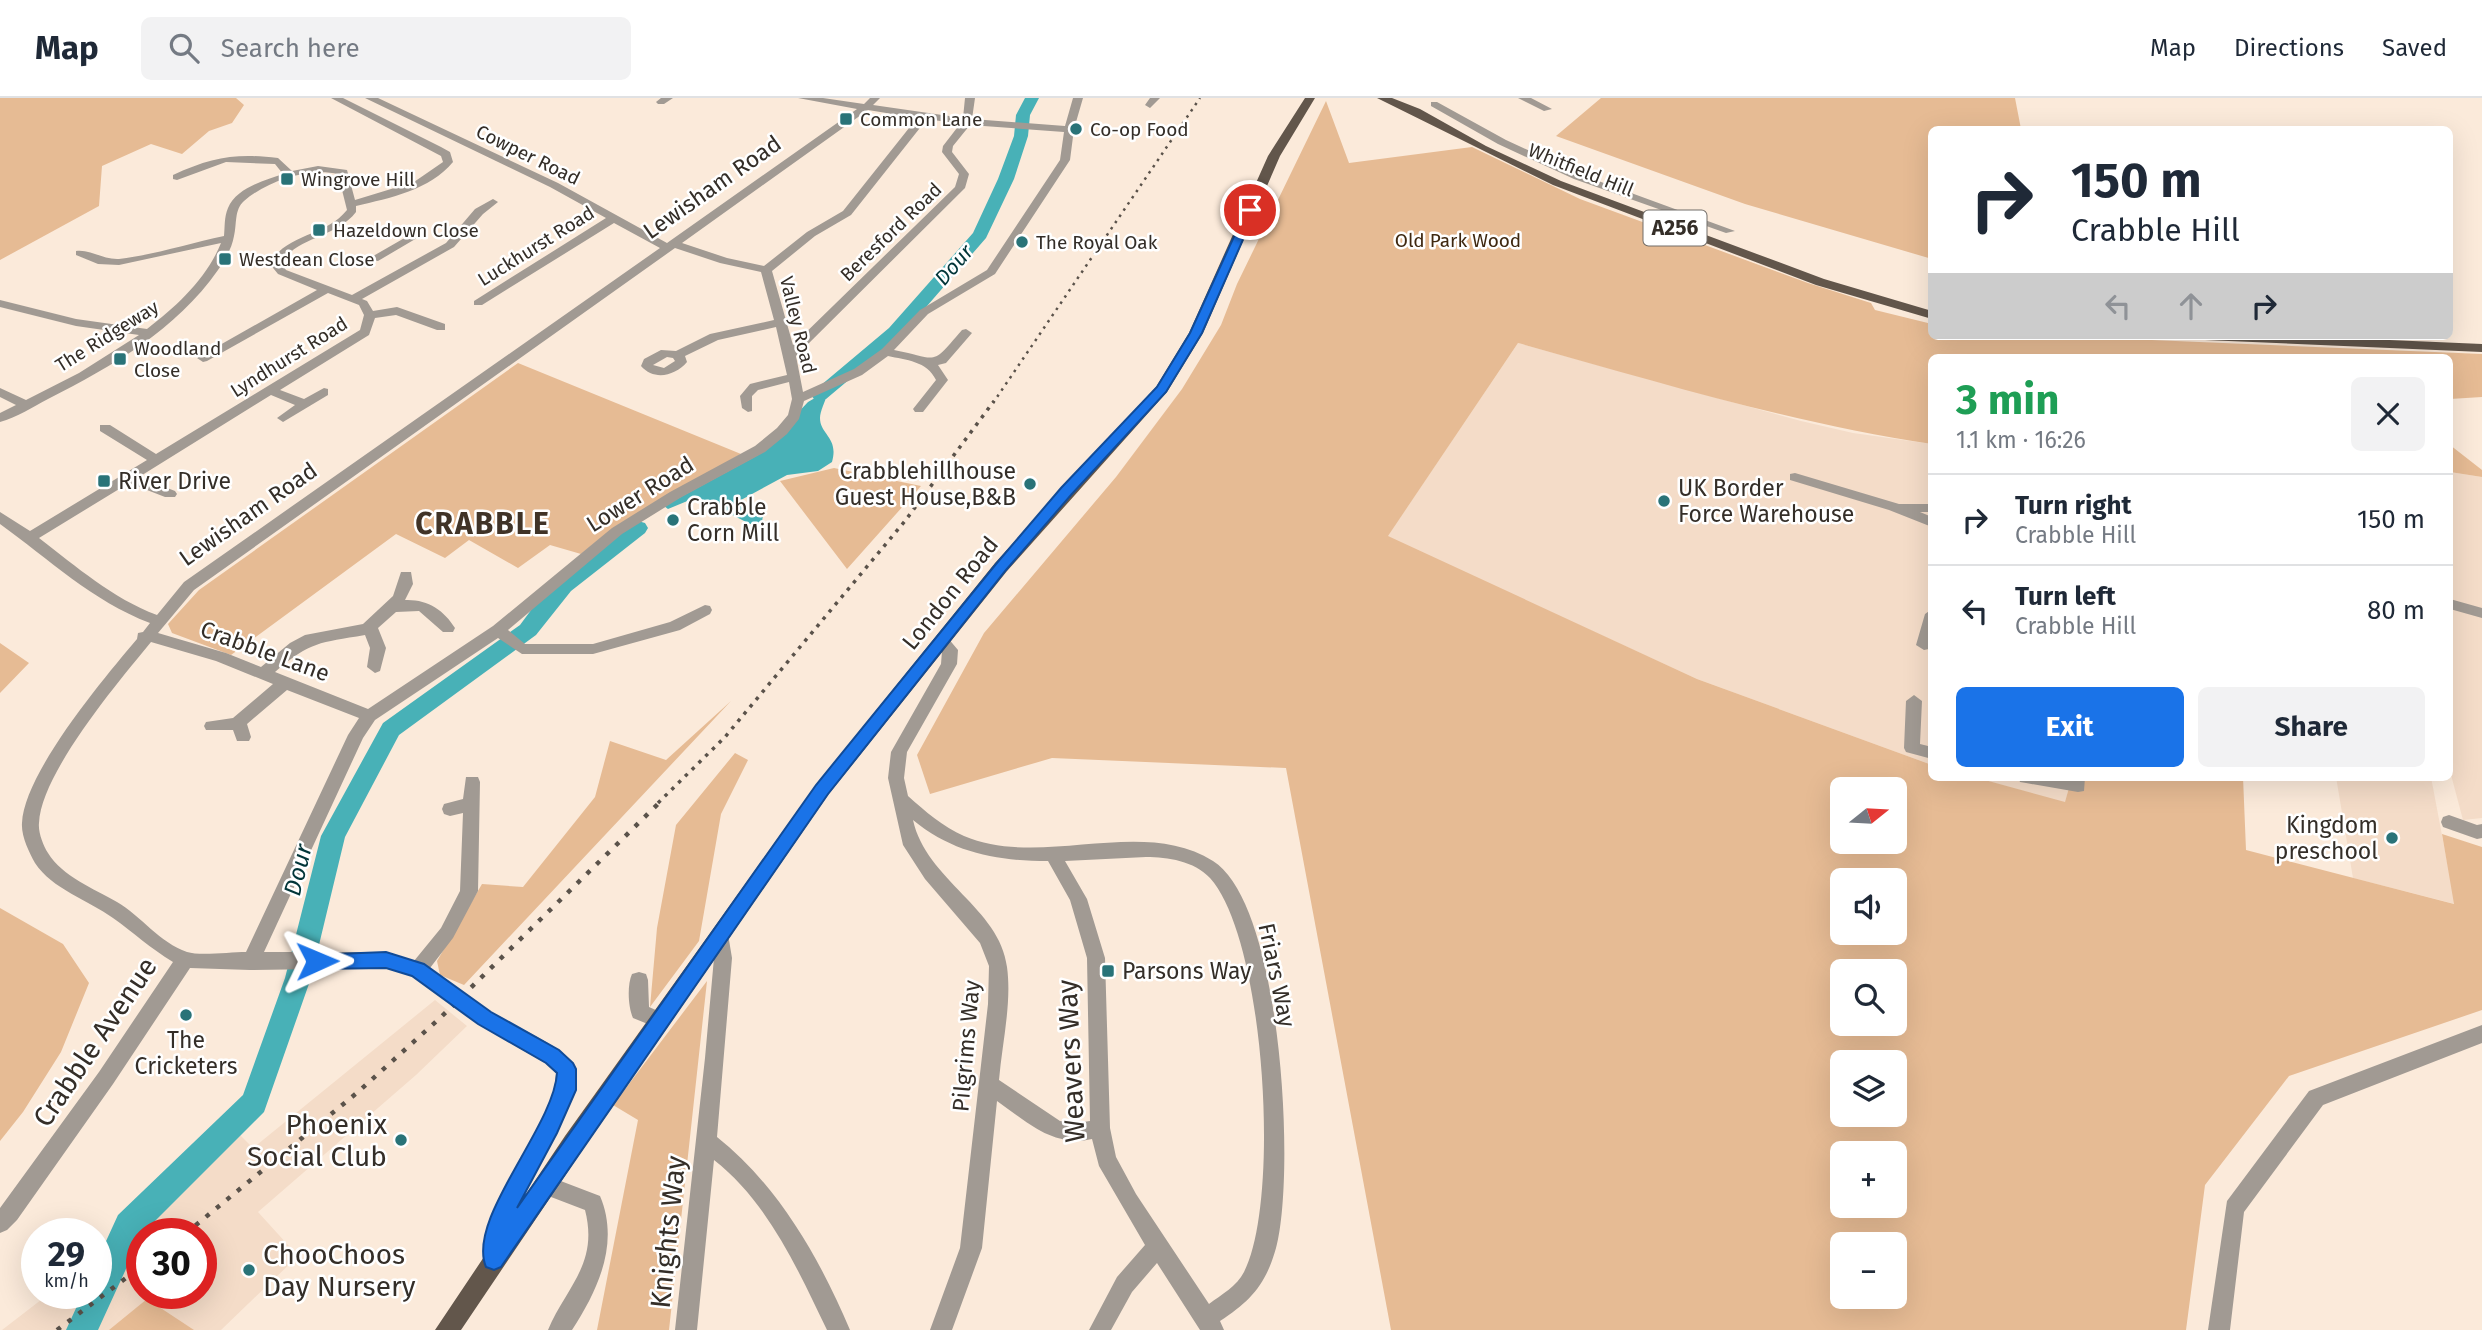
<!DOCTYPE html>
<meta charset="utf-8">
<style>
body{margin:0;font-family:"Fira Sans",sans-serif;background:#f2f2f3;color:#1f2937;height:100vh;display:flex;flex-direction:column;font-size:26px;white-space:nowrap}
*{box-sizing:border-box;margin:0}
p{font-size:23px;color:#747a83}
.icon{flex:none;width:38px;height:38px;fill:none;stroke:currentColor;stroke-width:2;stroke-linecap:round;stroke-linejoin:round}
.map{position:relative;flex:1;overflow:hidden}
.drawer{position:absolute;left:1928px;top:256px;width:525px;height:427px;display:flex;flex-direction:column;background:#fff;border-radius:10px;box-shadow:0 7px 28px #0002}
.drawer>*{flex:none}
.banner{position:absolute;left:1928px;top:28px;width:525px;height:214px;border-radius:10px;box-shadow:0 7px 28px #0002;background:#fff;color:#1f2937;overflow:hidden}
.needle{width:46px;rotate:72deg}
.buttons{position:absolute;left:1830px;top:679px;display:grid;gap:14px}
.buttons a{display:grid;place-items:center;width:77px;height:77px;border-radius:10px;background:#fff;box-shadow:0 7px 28px #0002;font-size:35px}
.speed{position:absolute;left:21px;top:1120px;display:flex;gap:14px;font-size:35px;font-weight:700;text-align:center}
.speed>*{display:grid;place-content:center;width:91px;height:91px;border-radius:50%;background:#fff;box-shadow:0 7px 28px #0002;line-height:1}
.speed small{font-size:18px;font-weight:400}
.speed .limit{border:10px solid #d22;background:#fff;color:#111}
.pin{position:absolute;display:grid;place-items:center;width:60px;height:60px;color:#fff;margin:-30px;border:4px solid #fff;border-radius:50%;box-shadow:0 2px 7px #0007}
.me{position:absolute;width:77px;margin:-38px;rotate:89deg;stroke-linejoin:round;filter:drop-shadow(0 0 5px #0008)}
.turn{display:flex;align-items:center;gap:24px;height:147px;padding:0 28px;font-size:32px}
.turn .icon{width:91px;height:91px;stroke-width:2.5}
.turn b{display:block;font-size:49px;line-height:60px}
.lanes{display:flex;align-items:center;height:66px;padding:0 28px;background:#0003;justify-content:center;gap:35px;direction:ltr}
.lanes .off{opacity:.35}
.round{display:grid;place-items:center;flex:none;width:74px;height:74px;border-radius:10px;background:#f2f2f3}
.summary{display:flex;align-items:center;justify-content:space-between;height:119px;padding:0 28px}
h1{font-size:42px;font-weight:700;line-height:52px;color:#1e9e55}
.button{display:flex;gap:14px;margin-top:auto;padding:14px 28px}
.button a{flex:1;height:80px;border-radius:10px;background:#1a73e8;color:#fff;font-size:28px;font-weight:700;line-height:80px;text-align:center}
.button a+a{background:#f2f2f3;color:#1f2937}
ul{padding:0;list-style:none}
li{display:flex;align-items:center;gap:21px;height:91px;padding:0 28px;border-top:2px solid #e0e1e3}
li div{flex:1}
li b{display:block;font-size:26px}
li em{font-style:normal}
header{display:flex;align-items:center;gap:42px;box-sizing:border-box;height:98px;padding:0 35px;background:#fff;border-bottom:2px solid #e0e1e3}
header strong{font-size:33px}
nav{display:flex;gap:38px;margin-inline-start:auto;font-size:24px}
.search{width:490px;height:63px;background:#f2f2f3;display:flex;align-items:center;gap:18px;box-sizing:border-box;padding:0 24px;border-radius:10px;color:#747a83;font-size:26px}
.map>svg:first-child{display:block}
.built{fill:#f4dcc8;fill-rule:evenodd}
.green{fill:#e6bb94;fill-rule:evenodd}
.water{fill:#48b1b7}
.lines{fill:none;stroke-linecap:round;stroke-linejoin:round}
.river{fill:#48b1b7;fill-rule:evenodd}
.street{fill:#a19a93;fill-rule:evenodd}
.primary{fill:#62564b;fill-rule:evenodd}
.rail-far2{stroke:#5a524a;stroke-width:2.5;stroke-dasharray:2.5 5;stroke-linecap:butt}
.rail-far1{stroke:#5a524a;stroke-width:3.5;stroke-dasharray:3.5 6;stroke-linecap:butt}
.rail{stroke:#5a524a;stroke-width:4.5;stroke-dasharray:4.5 9;stroke-linecap:butt}
.route{fill:#1a73e8;stroke:#114b97;stroke-width:2}
.poi-dot{fill:#297378;stroke:#fff;stroke-width:2.5}
.labels{text-anchor:middle;dominant-baseline:central;stroke-width:5;stroke-linejoin:round;paint-order:stroke}
.far-poi-label{font-size:19px;fill:#342e28;stroke:#fff;text-anchor:start}
.far-street-label{font-size:19px;fill:#342e28;stroke:#fff}
.far-park-label{font-size:19px;fill:#3f2810;stroke:#fff}
.shield{fill:#fff;stroke:#716d68;stroke-width:2}
.shield-label{font-size:21px;font-weight:bold;fill:#342e28}
.far-water-label{font-size:21px;font-style:italic;fill:#013538;stroke:#fff}
.street-label{font-size:23px;fill:#342e28;stroke:#fff}
.poi-label{font-size:23px;fill:#342e28;stroke:#fff;text-anchor:start}
.water-label{font-size:24px;font-style:italic;fill:#013538;stroke:#fff}
.near-street-label{font-size:28px;fill:#342e28;stroke:#fff}
.near-poi-label{font-size:28px;fill:#342e28;stroke:#fff;text-anchor:end}
.district-label{font-size:30px;font-weight:bold;letter-spacing:2px;fill:#403327;stroke:#fff}
</style>
<header>
<strong>Map</strong>
<div class="search"><svg class="icon" aria-label="search" viewBox="0 0 24 24"><circle cx="10" cy="10" r="6"/><path d="M15 15l6 6"/></svg>Search here</div>
<nav><a>Map</a><a>Directions</a><a>Saved</a></nav>
</header>
<div class="map">
<svg width="2482" height="1232" viewBox="0 0 2482 1232">
<rect width="100%" height="100%" fill="#fbeada"/>
<path class="built" d="M1518 245 1801 323 1853 335 1932 346V667L1697 581 1387 439Z
M2450 374 2482 379V720L2463 722 2450 673Z
M1974 679H2072L2065 705Z
M2336 679H2431L2455 806 2353 780Z
M435 902 467 928 416 977 258 1114 298 1158 221 1232H2L50 1195H96V1160L237 1034 253 1050ZM142 1136H201V1195H142Z"/>
<path class="green" d="M0 0H236L244 7 232 25 209 33 182 56 151 46 102 68 99 108 0 162Z
M1601 0H2015L2021 31 1932 32V161L1745 106 1556 38Z
M1326 3 1349 65 1472 49 1580 101 1808 185 1871 205 1875 212 1932 226V238H2057L2482 256V299L2450 301V259H1932V346C1791 325 1655 283 1518 245L1388 438 1697 581 1932 667V679H1974L2065 704 2072 679H2243L2246 752 2454 806 2442 736 2482 749V912L2289 978 2205 1087 2186 1232H1391L1286 670 1052 660 930 696 917 657 984 535 1116 379 1182 291 1221 227 1237 186ZM1843 691H1895V744H1843ZM1843 782H1895V835H1843ZM1843 873H1895V926H1843ZM1843 964H1895V1017H1843ZM1843 1055H1895V1108H1843ZM1843 1146H1895V1199H1843Z
M518 265 741 356 616 428 581 456 550 447 518 470 469 442 445 460 396 436 231 557 172 535 168 526 199 492Z
M2450 347 2482 372V379L2450 374Z
M834 370 921 388 847 471 780 383Z
M0 545 29 565 0 595Z
M731 603 464 887 440 877 437 863 482 786 523 789 595 699 610 643 666 662Z
M735 655 748 662 721 716 699 843 650 909 657 830 676 727Z
M0 810 63 846 89 885 61 954 23 1014 0 1043Z
M707 883 669 1232H597L638 1022 613 1007Z
M147 1201 194 1232H109Z"/>
<path class="water" d="M820 297H827C825 304 820 313 820 320 820 337 839 339 832 364L818 373 787 377 741 402 763 417 762 424 750 426 697 399 668 411 664 408 758 357 808 304Z"/>
<g class="lines">
<path class="river" d="M1025 0H1039L1030 17 1028 38 1014 81 986 140 901 238 826 301H814L811 297 814 293 889 230 973 135 998 81 1014 38 1016 17Z
M638 423 645 425 648 430 645 435 571 493 536 537 399 637 345 739 311 880 264 1014 142 1136 98 1232H66L83 1195H96V1165L118 1117 243 997 285 880 321 738 383 625 520 527 543 496 570 470 615 436Z"/>
<path class="street" d="M331 0H343L441 49 450 54 453 64C430 92 390 100 356 108V114C336 140 298 138 281 165L286 172 352 197 446 145 475 111 493 101 498 104 483 116 454 149 362 201 367 203 373 213 397 209 445 226V232H437L396 217 375 220 369 237 280 292 304 301 324 290 328 291V297L283 324 277 320 295 307 271 297 139 379 175 393 177 396 175 399H165L129 385 39 440C77 469 112 500 157 517L184 484 660 150 614 125 482 207H474V203L606 120 550 89 365 0H378L558 85 667 145 857 11 798 0H823L864 6 870 0H880L873 7 963 20 965 0H975L972 21 1065 28 1073 0H1083L1074 31 1070 62 995 176 928 216 894 252C940 261 930 269 962 232L966 231 972 235 946 265 938 267 948 282 923 314H915L913 311 936 282C927 263 906 262 888 258L862 277 804 303 799 321 787 336 765 354 680 400 622 436 508 532 525 546H593L670 524 705 507 710 508 712 512 710 516 680 532 593 556H522L498 540 375 622 363 640 264 854H385L414 863 441 830 460 793 463 715 450 718 444 716 442 711 444 706 463 701 466 679H478L480 684 478 793 453 840 430 870C451 885 470 900 491 914 512 927 560 947 573 965 592 992 524 1088 513 1116 506 1134 508 1152 501 1168L494 1172 487 1168C469 1126 532 1051 548 1011 553 999 555 988 556 975L545 965 478 926 412 878 385 870 250 872 190 870 113 986 17 1122 7 1132 0 1135V1110L99 974 173 864C150 850 134 835 113 820 88 802 52 791 35 765 29 754 21 738 22 725 24 675 104 580 137 541L138 535 143 534 150 525C92 503 49 461 0 426V414L30 433 147 362 100 333V327H110L156 356 360 232 364 217 359 207 328 195 207 263 203 264 197 260 317 192 278 176 269 165C290 134 325 139 347 112L338 76C308 69 267 83 244 103 234 112 237 126 234 138 232 150 225 162 218 172 176 232 113 268 48 301 33 309 17 319 0 324V315L16 307 0 299V290L26 302 79 275 139 237 76 228 0 209V202L76 221 147 231C177 208 207 180 221 145L119 167 98 166 76 157V153C90 151 104 162 119 161 154 157 190 145 224 138 225 129 224 119 228 110 236 90 265 82 283 76L275 66 226 64 177 82 173 81V77C212 59 236 55 278 60L292 73 318 68 347 72 355 102 414 84 443 64 441 58ZM868 12 917 20 843 113 807 134 764 168 727 160 682 145ZM927 21 960 26 943 48 942 54 959 76 955 89 793 247 772 173 815 138 851 117ZM970 27 1064 34 1060 62 987 172 920 212 882 251 854 271 803 294 796 258 965 90 969 76 952 54 953 48ZM675 150 720 165 761 174 774 222 710 236 676 253 661 252 644 261 641 268C654 283 675 278 687 264L685 258 718 242 776 229 787 277 750 286 740 298 742 310 748 314 752 313V298L758 292 789 284 792 301 788 317 777 330 755 348 670 394 612 430 493 528 368 611 275 574C311 543 319 545 365 537L370 550 367 569 375 575 380 573 386 550 378 530 396 514 419 513 443 534H453L455 530C444 512 427 501 405 502L413 486 411 474H401L393 498 363 526 305 537 290 545 261 569 226 555 158 535 194 492ZM667 259 673 260 675 263 664 270 653 267ZM151 544 216 563 273 586 233 620 206 624 204 628 206 632H233L237 643H249L251 639 247 626 287 592 359 620 348 637 246 854C230 854 200 858 187 854 160 845 141 818 117 804 94 791 62 778 48 755 43 747 38 734 39 725 41 675 119 583 151 544Z
M661 0H673L664 6H658L656 4Z
M1150 0H1160L1150 10 1145 7Z
M1518 0H1531L1552 11 1544 13Z
M1431 4H1437L1506 42 1582 77 1735 133 1726 135 1574 81 1498 46 1431 8Z
M408 138 417 140 378 163 368 161Z
M1795 375 1899 406H1932V414H1920L1932 419V429L1889 412 1790 382V376Z
M2450 501 2482 510V520L2450 511Z
M1932 511V545L1929 551 1924 552 1916 547 1925 516Z
M942 538 947 539 958 552 957 566 907 654 904 680 908 698C925 713 943 729 964 738 1042 771 1141 718 1213 763 1282 806 1296 1076 1276 1150 1266 1186 1251 1203 1220 1223L1224 1232H1200L1157 1165 1132 1194 1111 1232H1089L1117 1179 1145 1147 1099 1068 1092 1041C1053 1050 1027 1024 997 1003L982 1150 952 1232H930L960 1150 988 906 989 868 980 845 925 781 903 747 888 680 891 654 941 566 942 553 934 543ZM913 722C953 755 997 763 1048 763L1070 802 1087 860 1090 1023 1077 1025 1060 1023 999 982C1002 946 1012 905 1007 869 1000 810 926 782 913 722ZM1146 759C1168 759 1194 763 1210 780 1265 841 1281 1102 1244 1174 1237 1188 1221 1197 1209 1206L1136 1096 1116 1059 1110 1030 1105 860 1087 801 1065 763Z
M1914 597 1922 603 1920 646 1932 649V661L1906 654 1904 650 1906 603Z
M2018 679H2085L2084 693 2078 694 2026 685 2020 684Z
M2449 717 2477 727 2482 726V740L2477 741 2443 729 2441 724 2443 719Z
M721 827 727 830 732 860 717 1039C778 1087 820 1161 850 1232H827C798 1172 768 1104 714 1062L697 1232H675L705 960 714 860 712 835 715 830Z
M639 874 646 876 648 882 649 909 667 917 669 923 667 929 660 931 633 920C628 909 627 887 632 876Z
M2482 927V945L2323 1007 2244 1114 2230 1232H2208L2227 1103 2309 993Z
M545 1077 600 1098C620 1145 598 1192 572 1232H548C566 1189 599 1166 585 1112L538 1094 535 1087 538 1080Z"/>
<path class="primary" d="M1305 0H1315L1280 58 1203 235 1167 294 1007 473 828 697 581 1054 461 1232H435L565 1038 816 687 995 465 1156 289 1189 235 1268 58Z
M1377 0H1392L1420 11 1486 48 1561 83 1824 181 1932 213V221L1816 187 1553 87Z
M2198 238H2297L2482 246V254L2205 242Z"/>
<path class="rail-far2" d="M993 305 1200 0"/>
<path class="rail-far1" d="M658 705 725 639 905 423 994 303"/>
<path class="rail" d="M185 1136 358 994 440 920 660 704
M57 1232 142 1168"/>
</g>
<path class="route" d="M1247 110 1256 112 1202 235 1166 294 1071 397 1006 472 828 696 501 1169 494 1172 486 1169C466 1121 554 1029 557 975L546 965 478 926 412 878 386 870 317 871 311 868 308 863 311 857 386 854 424 866 491 914 559 952 573 965 576 971V992L557 1035 517 1110 816 687 996 466 1061 390 1157 289 1190 235Z"/>
<g class="poi-dot">
<rect x="839" y="14" width="14" height="14" rx="3.5"/>
<circle cx="1076" cy="31" r="7"/>
<rect x="280" y="74" width="14" height="14" rx="3.5"/>
<rect x="312" y="125" width="14" height="14" rx="3.5"/>
<circle cx="1022" cy="144" r="7"/>
<rect x="218" y="154" width="14" height="14" rx="3.5"/>
<rect x="113" y="254" width="14" height="14" rx="3.5"/>
<rect x="97" y="376" width="14" height="14" rx="3.5"/>
<circle cx="1030" cy="386" r="7"/>
<circle cx="1664" cy="403" r="7"/>
<circle cx="673" cy="422" r="7"/>
<circle cx="2392" cy="740" r="7"/>
<rect x="1101" y="866" width="14" height="14" rx="3.5"/>
<circle cx="186" cy="917" r="7"/>
<circle cx="401" cy="1042" r="7"/>
<circle cx="249" cy="1172" r="7"/>
</g>
<g class="labels">
<g class="far-poi-label">
<text x="860" y="21">Common Lane</text>
<text x="1090" y="31">Co-op Food</text>
<text x="301" y="81">Wingrove Hill</text>
<text x="333" y="132">Hazeldown Close</text>
<text x="1036" y="144">The Royal Oak</text>
<text x="239" y="161">Westdean Close</text>
<text x="134" y="250">Woodland<tspan x="134" dy="22">Close</tspan></text>
</g>
<g class="far-street-label">
<text transform="translate(528 57) rotate(26)">Cowper Road</text>
<text transform="translate(1581 72) rotate(22)">Whitfield Hill</text>
<text transform="translate(891 134) rotate(-44)">Beresford Road</text>
<text transform="translate(536 148) rotate(-32)">Luckhurst Road</text>
<text transform="translate(798 227) rotate(76)">Valley Road</text>
<text transform="translate(107 238) rotate(-32)">The Ridgeway</text>
<text transform="translate(289 259) rotate(-32)">Lyndhurst Road</text>
</g>
<g class="far-park-label">
<text x="1458" y="142">Old Park Wood</text>
</g>
<rect class="shield" x="1643.5" y="112.5" width="63" height="35" rx="5"/>
<g class="shield-label">
<text x="1675" y="130">A256</text>
</g>
<g class="far-water-label">
<text transform="translate(954 167) rotate(-49)">Dour</text>
</g>
<g class="street-label">
<text transform="translate(712 89) rotate(-35)">Lewisham Road</text>
<text transform="translate(640 396) rotate(-32)">Lower Road</text>
<text transform="translate(248 416) rotate(-35)">Lewisham Road</text>
<text transform="translate(950 495) rotate(-51)">London Road</text>
<text transform="translate(265 553) rotate(20)">Crabble Lane</text>
<text transform="translate(1277 877) rotate(78)">Friars Way</text>
<text transform="translate(966 948) rotate(-85)">Pilgrims Way</text>
</g>
<g class="poi-label">
<text x="1016" y="373" text-anchor="end">Crabblehillhouse<tspan x="1016" dy="26">Guest House,B&amp;B</tspan></text>
<text x="118" y="383">River Drive</text>
<text x="1678" y="390">UK Border<tspan x="1678" dy="26">Force Warehouse</tspan></text>
<text x="687" y="409">Crabble<tspan x="687" dy="26">Corn Mill</tspan></text>
<text x="2378" y="727" text-anchor="end">Kingdom<tspan x="2378" dy="26">preschool</tspan></text>
<text x="1122" y="873">Parsons Way</text>
<text x="186" y="942" text-anchor="middle">The<tspan x="186" dy="26">Cricketers</tspan></text>
</g>
<g class="water-label">
<text transform="translate(298 772) rotate(-76)">Dour</text>
</g>
<g class="near-street-label">
<text transform="translate(95 944) rotate(-56)">Crabble Avenue</text>
<text transform="translate(1071 963) rotate(-93)">Weavers Way</text>
<text transform="translate(668 1134) rotate(-84)">Knights Way</text>
</g>
<g class="near-poi-label">
<text x="387" y="1026">Phoenix<tspan x="387" dy="32">Social Club</tspan></text>
<text x="263" y="1156" text-anchor="start">ChooChoos<tspan x="263" dy="32">Day Nursery</tspan></text>
</g>
<g class="district-label">
<text x="483" y="426">CRABBLE</text>
</g>
</g>
</svg>
<div class="buttons">
<a><svg class="needle" viewBox="-14 -14 28 28"><path d="M0-13l5 13h-10z" fill="#e53935"/><path d="M0 13l5-13h-10z" fill="#747a83"/></svg></a>
<a><svg class="icon" aria-label="sound" viewBox="0 0 24 24"><path d="M4 9h4l5-4v14l-5-4H4zM17 9q2 3 0 6"/></svg></a>
<a><svg class="icon" aria-label="search" viewBox="0 0 24 24"><circle cx="10" cy="10" r="6"/><path d="M15 15l6 6"/></svg></a>
<a><svg class="icon" aria-label="layers" viewBox="0 0 24 24"><path d="M12 4l9 5-9 5-9-5zM3 14l9 5 9-5"/></svg></a>
<a>+</a>
<a>−</a>
</div>
<div class="speed"><div>29<small>km/h</small></div><div class="limit">30</div></div>
<div class="pin" style="left:1250px;top:112px;background:#d93025"><svg class="icon" aria-label="arrive" viewBox="0 0 24 24"><path d="M6 21V4h12l-3 4 3 4H6"/></svg></div>
<svg class="me" style="left:317px;top:863px" viewBox="-20 -20 40 40"><path d="M0-17L14 15 0 8-14 15z" fill="#1a73e8" stroke="#fff" stroke-width="4"/></svg>
<div class="banner">
<div class="turn"><svg class="icon" aria-label="right" viewBox="0 0 24 24"><path d="M7 20v-9h11M14 6l5 5-5 5"/></svg><div><b>150 m</b>Crabble Hill</div></div>
<div class="lanes"><svg class="icon off" aria-label="left" viewBox="0 0 24 24"><path d="M17 20v-9H6M10 6l-5 5 5 5"/></svg><svg class="icon off" aria-label="ahead" viewBox="0 0 24 24"><path d="M12 20V5M6 11l6-6 6 6"/></svg><svg class="icon" aria-label="right" viewBox="0 0 24 24"><path d="M7 20v-9h11M14 6l5 5-5 5"/></svg></div>
</div>
<section class="drawer">
<div class="summary"><div><h1>3 min</h1><p>1.1 km · 16:26</p></div><a class="round"><svg class="icon" aria-label="close" viewBox="0 0 24 24"><path d="M6 6l12 12M18 6L6 18"/></svg></a></div>
<ul>
<li><svg class="icon" aria-label="right" viewBox="0 0 24 24"><path d="M7 20v-9h11M14 6l5 5-5 5"/></svg><div><b>Turn right</b><p>Crabble Hill</p></div><em>150 m</em></li>
<li><svg class="icon" aria-label="left" viewBox="0 0 24 24"><path d="M17 20v-9H6M10 6l-5 5 5 5"/></svg><div><b>Turn left</b><p>Crabble Hill</p></div><em>80 m</em></li>
</ul>
<div class="button"><a>Exit</a><a>Share</a></div>
</section>
</div>
